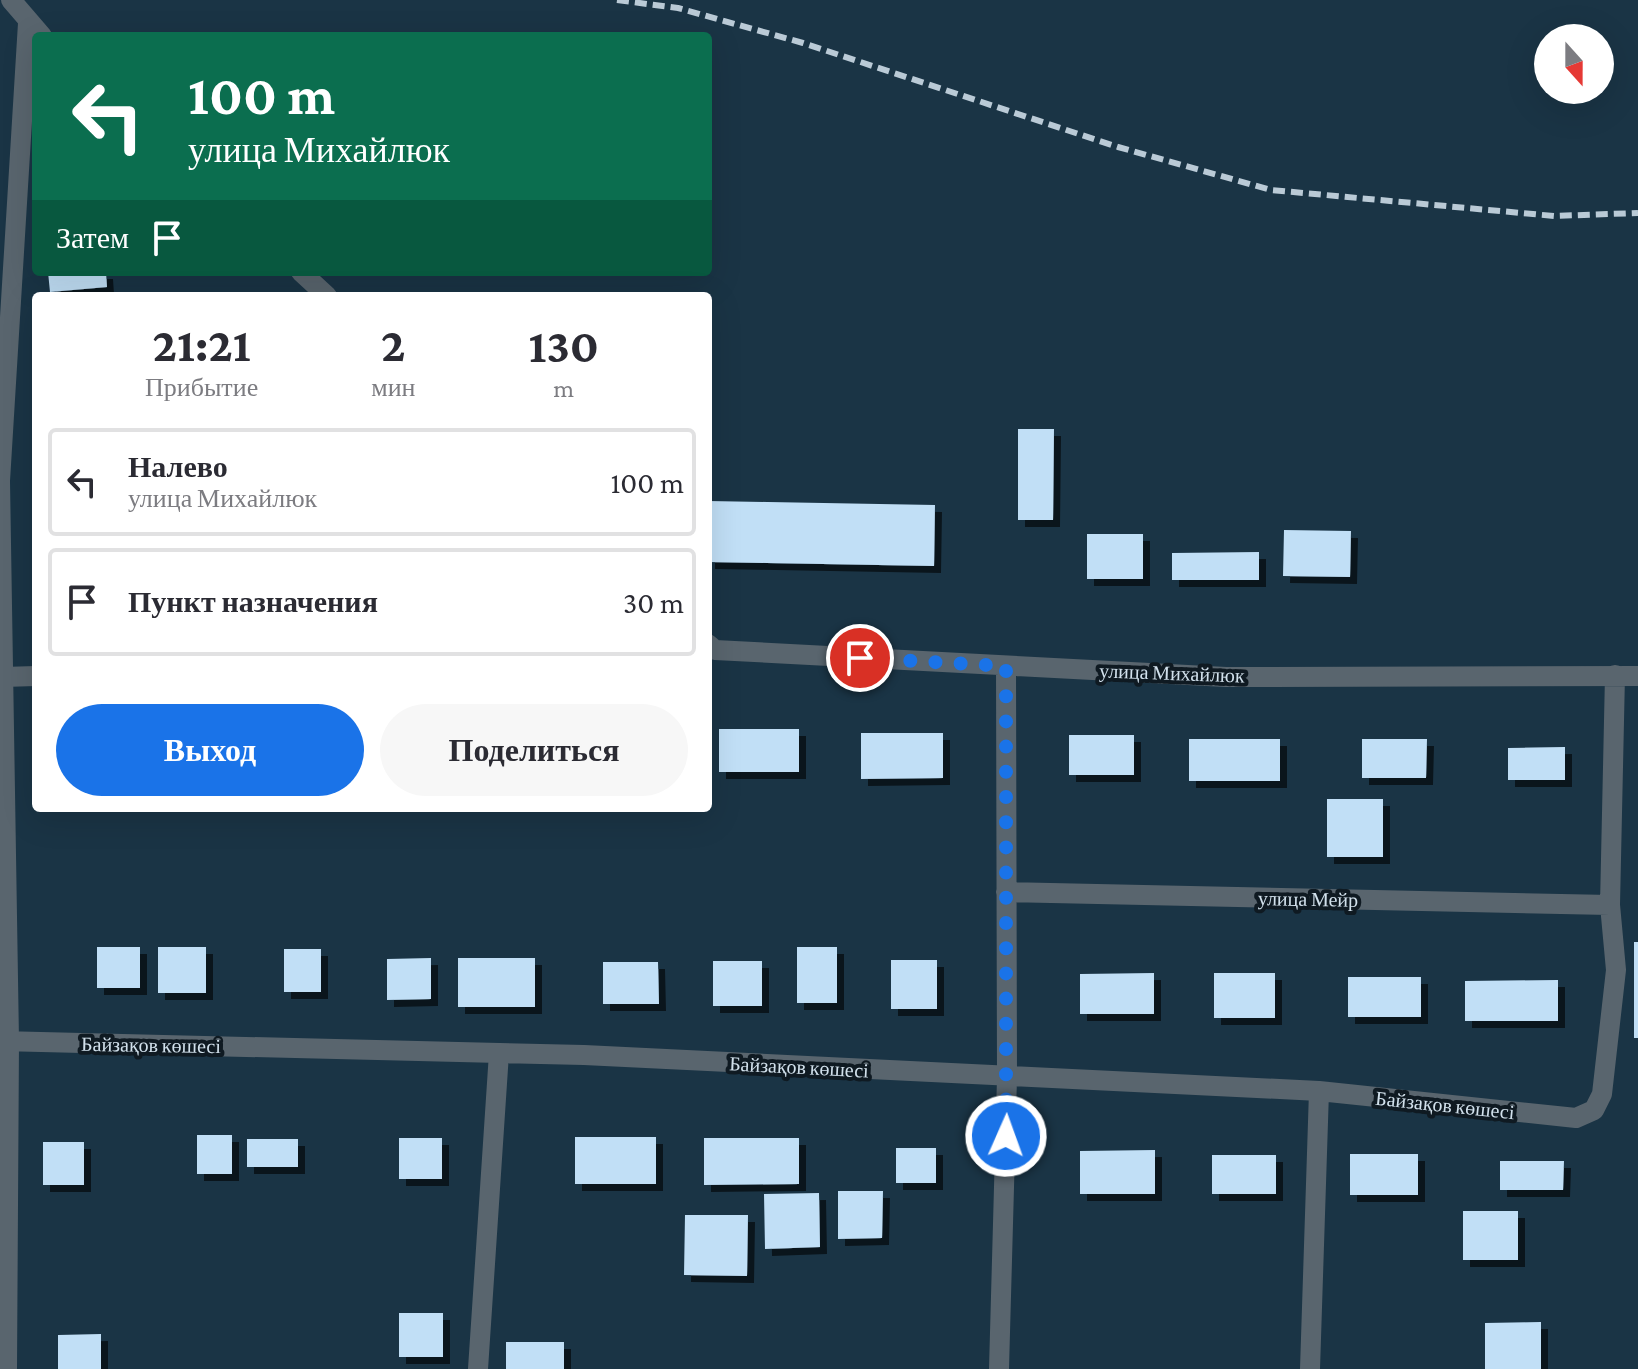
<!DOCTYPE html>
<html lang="ru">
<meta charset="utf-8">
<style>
body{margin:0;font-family:"Crimson Pro",serif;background:#f7f7f7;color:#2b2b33;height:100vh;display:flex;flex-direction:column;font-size:30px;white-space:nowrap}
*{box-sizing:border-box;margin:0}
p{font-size:26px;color:#7c7c81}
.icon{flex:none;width:44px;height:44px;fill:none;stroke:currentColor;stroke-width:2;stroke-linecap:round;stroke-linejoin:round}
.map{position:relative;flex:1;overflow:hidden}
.panel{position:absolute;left:32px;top:292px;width:680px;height:520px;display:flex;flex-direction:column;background:#fff;border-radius:8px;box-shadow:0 8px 32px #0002}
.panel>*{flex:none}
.banner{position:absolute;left:32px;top:32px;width:680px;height:244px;border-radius:8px;box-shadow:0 8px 32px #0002;background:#0b6e4f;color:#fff;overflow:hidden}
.needle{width:52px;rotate:159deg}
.tools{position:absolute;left:1534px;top:24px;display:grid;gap:16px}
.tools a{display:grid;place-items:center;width:80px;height:80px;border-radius:50%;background:#fff;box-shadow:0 8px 32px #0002;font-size:40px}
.pin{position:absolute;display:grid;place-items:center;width:68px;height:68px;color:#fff;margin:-34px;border:4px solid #fff;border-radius:50%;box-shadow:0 2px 8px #0007}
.me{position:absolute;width:88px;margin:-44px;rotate:2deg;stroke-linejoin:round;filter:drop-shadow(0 0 6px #0008)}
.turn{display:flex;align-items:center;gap:28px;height:168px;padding:0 24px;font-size:36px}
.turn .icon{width:104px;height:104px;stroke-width:2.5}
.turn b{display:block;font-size:56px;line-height:68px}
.then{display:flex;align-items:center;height:76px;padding:0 24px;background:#0003;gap:16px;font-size:30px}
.eta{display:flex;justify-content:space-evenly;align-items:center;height:136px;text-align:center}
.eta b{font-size:48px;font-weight:700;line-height:56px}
.primary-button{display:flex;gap:16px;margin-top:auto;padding:16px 24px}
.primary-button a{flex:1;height:92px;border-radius:48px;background:#1a73e8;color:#fff;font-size:32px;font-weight:700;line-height:92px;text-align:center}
.primary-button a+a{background:#f7f7f7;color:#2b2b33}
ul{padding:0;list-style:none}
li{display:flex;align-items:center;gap:24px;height:108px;margin:0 16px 12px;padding:0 8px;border:4px solid #e1e1e2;border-radius:8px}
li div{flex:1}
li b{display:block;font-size:30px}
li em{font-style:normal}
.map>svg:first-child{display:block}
.building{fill:#c1dff6;filter:url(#shadow)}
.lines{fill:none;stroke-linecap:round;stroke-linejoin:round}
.minor{stroke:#59656e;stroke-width:20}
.rail{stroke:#bacad6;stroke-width:6;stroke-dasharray:12 6;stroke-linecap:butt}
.route{stroke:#1a73e8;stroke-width:14;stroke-dasharray:0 25.2}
.labels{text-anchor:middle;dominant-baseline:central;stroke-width:8;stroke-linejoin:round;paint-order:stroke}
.street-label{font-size:20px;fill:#d2e1ec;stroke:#0f1a22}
</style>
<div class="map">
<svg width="1638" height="1369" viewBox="0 0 1638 1369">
<defs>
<filter id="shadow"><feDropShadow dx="7" dy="7" stdDeviation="0" flood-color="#0009"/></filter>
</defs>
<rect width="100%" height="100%" fill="#1a3445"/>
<path class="building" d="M48 272H106L107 287 50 292Z
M1018 429H1054L1053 520H1018Z
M708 501 935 505 934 566 708 562Z
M1284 530 1351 531 1350 577 1283 576Z
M1087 534H1143V579H1087Z
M1259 552V580H1172V553Z
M719 729H799V772H719Z
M861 733H943V778L861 779Z
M1069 735H1134V775H1069Z
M1189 739H1280V781H1189Z
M1362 739H1427L1426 778H1362Z
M1565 747V780H1508V748Z
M1327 799H1383V857H1327Z
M1634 942H1638V1038H1634Z
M97 947H140V988H97Z
M158 947H206V993H158Z
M797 947H837V1003H797Z
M284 949H321V992H284Z
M431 958V999L387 1000V959Z
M458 958H535V1007H458Z
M891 960H937V1009H891Z
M713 961H762V1006H713Z
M603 962H658L659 1004H603Z
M1154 973V1014H1080V974Z
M1214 973H1275V1018H1214Z
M1348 977H1421V1017H1348Z
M1558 980V1021H1465V981Z
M197 1135H232V1174H197Z
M575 1137H656V1184H575Z
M399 1138H442V1179H399Z
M704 1138H799V1184L704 1185Z
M247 1139H298V1167H247Z
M43 1142H84V1185H43Z
M896 1148H936V1183H896Z
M1155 1150V1194H1080V1151Z
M1350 1154H1418V1195H1350Z
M1212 1155H1276V1194H1212Z
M1500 1161H1564L1563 1190H1500Z
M838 1191H883L882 1238 838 1239Z
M819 1193 820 1247 765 1249 764 1194Z
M1463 1211H1518V1260H1463Z
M685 1215H748L747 1276 684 1275Z
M399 1313H443V1357H399Z
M1541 1322V1369H1485V1323Z
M101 1334V1369H58V1335Z
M506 1342H564V1369H506Z"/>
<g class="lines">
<path class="minor" d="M11 0 42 36
M301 272 327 296
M708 644 715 650 1226 677 1638 676
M3 677 36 676
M1006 892 1610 905
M0 1041 584 1055 1319 1091 1576 1118 1594 1110 1602 1094 1616 970 1610 905 1615 675
M7 1369 9 1041 0 481 28 23
M478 1369 499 1053
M999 1369 1007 1078 1006 666
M1310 1369 1319 1091"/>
<path class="rail" d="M617 0 678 8 803 43 1118 147 1271 190 1554 216 1638 213"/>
</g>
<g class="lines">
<path class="route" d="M860 658 1006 666V1136"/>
</g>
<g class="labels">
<g class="street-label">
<text transform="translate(1172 673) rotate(2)">улица Михайлюк</text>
<text transform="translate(1308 899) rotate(1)">улица Мейр</text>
<text transform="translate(151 1045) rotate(1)">Байзақов көшесі</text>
<text transform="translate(799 1067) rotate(3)">Байзақов көшесі</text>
<text transform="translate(1445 1105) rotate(6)">Байзақов көшесі</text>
</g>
</g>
</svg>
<div class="tools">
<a><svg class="needle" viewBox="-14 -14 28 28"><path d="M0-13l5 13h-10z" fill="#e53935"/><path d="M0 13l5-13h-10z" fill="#7c7c81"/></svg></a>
</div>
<div class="pin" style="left:860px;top:658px;background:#d93025"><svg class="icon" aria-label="arrive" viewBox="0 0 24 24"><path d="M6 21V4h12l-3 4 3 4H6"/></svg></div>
<svg class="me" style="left:1006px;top:1136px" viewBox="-20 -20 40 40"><circle r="17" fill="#1a73e8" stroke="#fff" stroke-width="3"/><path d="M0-11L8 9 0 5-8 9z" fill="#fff"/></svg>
<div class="banner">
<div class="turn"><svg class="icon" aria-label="left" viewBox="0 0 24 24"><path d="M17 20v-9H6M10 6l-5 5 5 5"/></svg><div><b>100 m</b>улица Михайлюк</div></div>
<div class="then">Затем<svg class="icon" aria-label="arrive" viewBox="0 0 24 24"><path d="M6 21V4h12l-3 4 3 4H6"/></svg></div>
</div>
<section class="panel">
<div class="eta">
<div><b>21:21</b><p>Прибытие</p></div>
<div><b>2</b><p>мин</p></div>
<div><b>130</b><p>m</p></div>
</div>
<ul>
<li><svg class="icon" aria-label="left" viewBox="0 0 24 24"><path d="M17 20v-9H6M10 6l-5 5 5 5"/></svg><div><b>Налево</b><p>улица Михайлюк</p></div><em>100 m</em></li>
<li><svg class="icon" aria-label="arrive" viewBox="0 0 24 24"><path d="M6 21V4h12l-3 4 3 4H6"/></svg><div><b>Пункт назначения</b></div><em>30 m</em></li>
</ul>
<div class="primary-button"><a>Выход</a><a>Поделиться</a></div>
</section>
</div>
